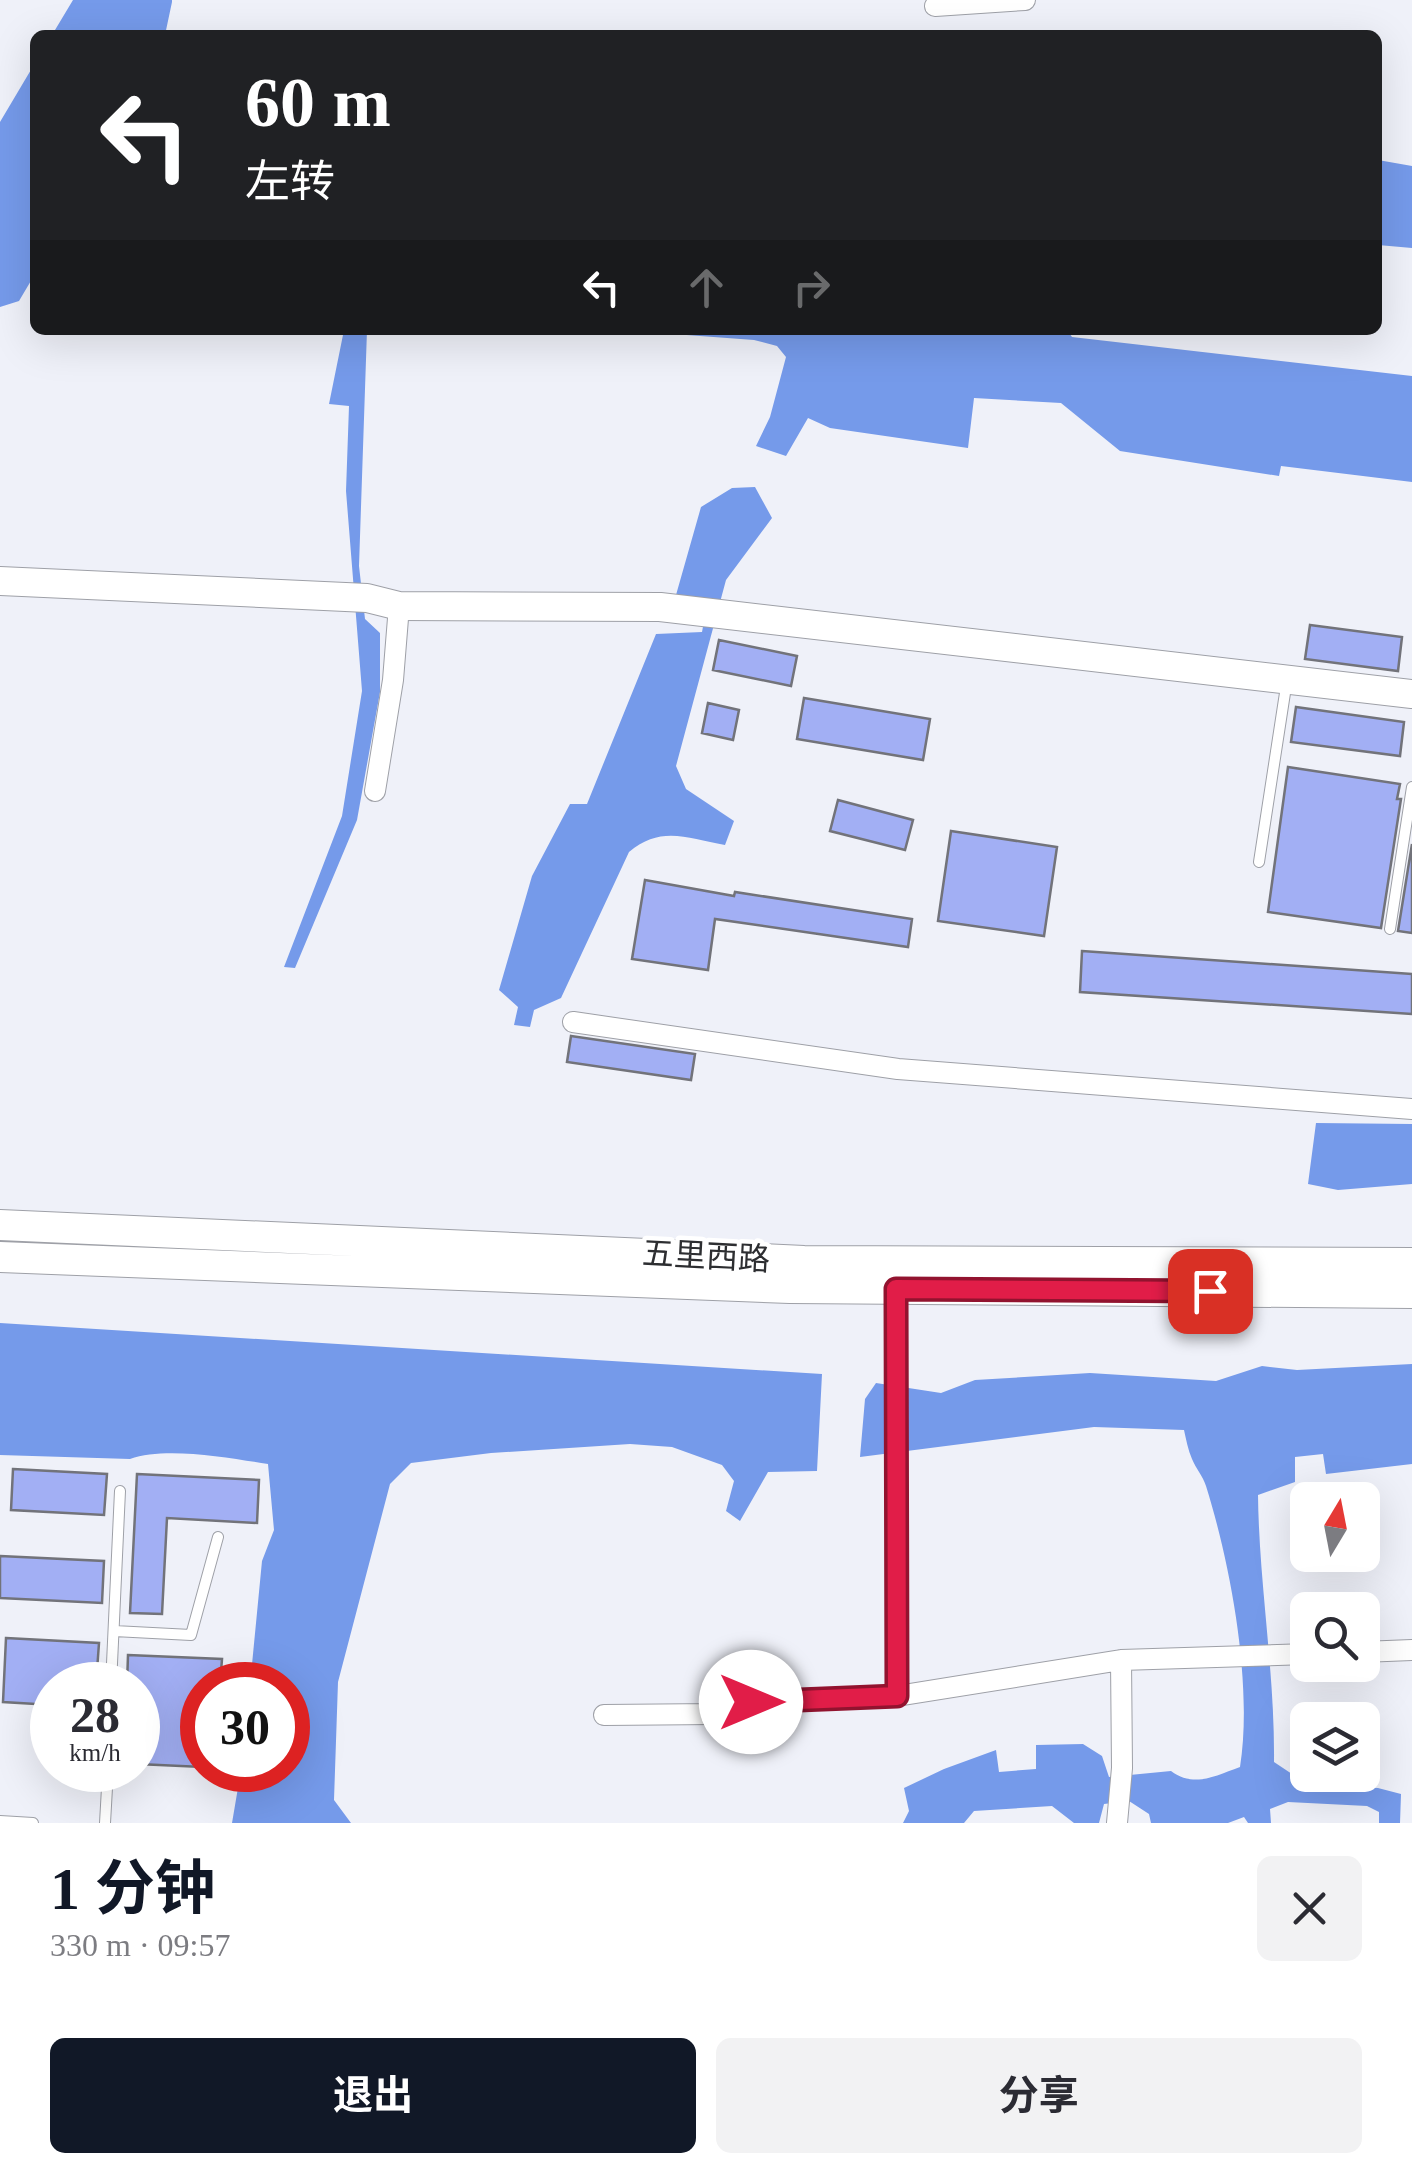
<!DOCTYPE html>
<html lang="zh">
<meta charset="utf-8">
<style>
body{margin:0;font-family:"Times New Roman","Noto Sans SC",serif;background:#f2f2f3;color:#2b2b33;height:100vh;display:flex;flex-direction:column;font-size:38px;white-space:nowrap}
*{box-sizing:border-box;margin:0}
p{font-size:32px;color:#7c7c81}
.icon{flex:none;width:55px;height:55px;fill:none;stroke:currentColor;stroke-width:2;stroke-linecap:round;stroke-linejoin:round}
.map{position:relative;height:1823px;overflow:hidden}
.side{display:flex;flex-direction:column;background:#fff;flex:1}
.side>*{flex:none}
.hud{position:absolute;left:30px;top:30px;width:1352px;height:305px;border-radius:15px;box-shadow:0 10px 40px #0002;background:#202124;color:#fff;overflow:hidden}
.needle{width:65px;rotate:10deg}
.controls{position:absolute;left:1290px;top:1482px;display:grid;gap:20px}
.controls a{display:grid;place-items:center;width:90px;height:90px;border-radius:15px;background:#fff;box-shadow:0 10px 40px #0002;font-size:50px}
.speed{position:absolute;left:30px;top:1662px;display:flex;gap:20px;font-size:50px;font-weight:700;text-align:center}
.speed>*{display:grid;place-content:center;width:130px;height:130px;border-radius:50%;background:#fff;box-shadow:0 10px 40px #0002;line-height:1}
.speed small{font-size:25px;font-weight:400}
.speed .limit{border:15px solid #d22;background:#fff;color:#111}
.pin{position:absolute;display:grid;place-items:center;width:85px;height:85px;color:#fff;margin:-42px;border-radius:20px;box-shadow:0 5px 15px #0006}
.me{position:absolute;width:110px;margin:-55px;rotate:90deg;stroke-linejoin:round;filter:drop-shadow(0 0 8px #0008)}
.turn{display:flex;align-items:center;gap:35px;height:210px;padding:0 50px;font-size:45px}
.turn .icon{width:130px;height:130px;stroke-width:2.5}
.turn b{display:block;font-size:70px;line-height:85px}
.lanes{display:flex;align-items:center;height:95px;padding:0 50px;background:#0003;justify-content:center;gap:50px;direction:ltr}
.lanes .off{opacity:.35}
.round{display:grid;place-items:center;flex:none;width:105px;height:105px;border-radius:15px;background:#f2f2f3}
.headline{display:flex;align-items:center;justify-content:space-between;height:170px;padding:0 50px}
h1{font-size:60px;font-weight:700;line-height:75px;color:#111827}
.primary-button{display:flex;gap:20px;margin-top:auto;padding:20px 50px}
.primary-button a{flex:1;height:115px;border-radius:15px;background:#111827;color:#fff;font-size:40px;font-weight:700;line-height:115px;text-align:center}
.primary-button a+a{background:#f2f2f3;color:#2b2b33}
.map>svg:first-child{display:block}
.water{fill:#759aea}
.building{fill:#a2aff4;stroke:#72737a;stroke-width:2.5}
.lines{fill:none;stroke-linecap:round;stroke-linejoin:round}
.service-casing{stroke:#9ea0a7;stroke-width:12}
.minor-casing{stroke:#9ea0a7;stroke-width:22}
.secondary-casing{stroke:#9ea0a7;stroke-width:30}
.primary-casing{stroke:#9ea0a7;stroke-width:32}
.service{stroke:#fff;stroke-width:10}
.minor{stroke:#fff;stroke-width:20}
.secondary{stroke:#fff;stroke-width:28}
.primary{stroke:#fff;stroke-width:30}
.route-casing{stroke:#92132f;stroke-width:25}
.route{stroke:#e11d48;stroke-width:18}
.labels{text-anchor:middle;dominant-baseline:central;stroke-width:9;stroke-linejoin:round;paint-order:stroke}
.street-label{font-size:32px;fill:#2d2e31;stroke:#fff}
</style>
<div class="map">
<svg width="1412" height="1823" viewBox="0 0 1412 1823">
<rect width="100%" height="100%" fill="#eff1f9"/>
<path class="water" d="M73 0H172V2L165 35H52Z
M35 63V274L19 301 0 307V122Z
M1378 160 1412 166V248L1378 245Z
M344 330H367L359 566 365 619 380 633V692L357 820 295 968 284 967 342 816 362 691 346 491 349 406 329 404Z
M619 330H1067L1072 337 1412 376V482L1281 466 1279 476 1120 451 1061 403 974 398 968 448 830 428 808 418 786 456 756 446 770 417 786 357 777 346 754 340Z
M755 487 772 518 726 580 676 766 686 789 734 821 725 845C687 838 661 825 629 852L561 998 534 1010 530 1027 514 1025 518 1007 499 990 532 876 570 804H587L656 634 702 632 708 600 676 595 701 507 732 488Z
M1316 1123 1412 1124V1184L1338 1190 1308 1184Z
M0 1323 822 1374 817 1471 768 1472 740 1521 726 1511 734 1481 722 1465 672 1447 630 1444 491 1453 411 1463 390 1484 338 1682 334 1800 351 1823H232L241 1770H288V1685H250L262 1561 274 1530 268 1464C229 1458 166 1446 130 1459L0 1455Z
M1412 1364V1464L1326 1474 1323 1454 1295 1457V1482L1258 1495C1259 1584 1275 1672 1274 1762L1307 1784 1378 1788 1401 1794 1400 1823H1379V1812L1367 1806 1288 1802 1270 1809 1271 1823H1248L1244 1817 1228 1823H1151L1149 1814 1129 1801 1104 1804 1099 1823H1074L1052 1806 974 1811 964 1823H903L909 1811 904 1788 944 1769 996 1750 999 1772 1036 1769V1745L1083 1744 1102 1756 1109 1777 1171 1771C1194 1788 1215 1776 1240 1767 1253 1685 1231 1566 1206 1486 1203 1476 1196 1469 1192 1459 1188 1450 1186 1439 1184 1430L1094 1427 860 1457 865 1399 876 1383 941 1393 975 1380 1090 1373 1216 1381 1262 1366 1297 1370Z"/>
<path class="building" d="M1310 625 1402 637 1398 671 1305 659Z
M719 640 797 656 791 686 713 670Z
M804 698 930 719 923 760 797 739Z
M708 703 739 710 733 740 702 733Z
M1296 707 1404 722 1400 756 1291 742Z
M1288 767 1400 784 1397 799H1401L1381 928 1268 912Z
M838 800 913 820 905 850 830 831Z
M951 831 1057 847 1044 936 938 921Z
M1412 844V933L1398 931Z
M645 880 734 896 735 892 912 919 908 947 715 919 708 970 632 959Z
M1082 951 1412 974V1014L1080 992Z
M571 1036 695 1054 691 1080 567 1062Z
M13 1469 107 1474 104 1515 11 1510Z
M137 1474 259 1480 257 1523 167 1518 162 1614 130 1613Z
M0 1556 104 1561 102 1603 0 1598Z
M6 1638 99 1643 96 1685H52V1705L3 1702Z
M128 1655 222 1659 220 1685H202V1767L138 1764V1685H127Z"/>
<g class="lines">
<g class="service-casing">
<path id="service" d="M1259 862 1287 680
M1390 929 1412 787
M114 1631 191 1635 218 1537
M111 1685 120 1491
M0 1821 33 1823
M105 1823 108 1770"/>
</g>
<g class="minor-casing">
<path id="minor" d="M935 6 1025 0
M375 791 393 680 399 606
M573 1022 898 1069 1412 1109
M896 1289 897 1696
M1362 1652 1412 1650
M604 1715 714 1714 751 1702 897 1696 1121 1660 1308 1654
M1117 1823 1122 1768 1121 1660"/>
</g>
<g class="secondary-casing">
<path id="secondary" d="M0 581 367 598 399 606 660 607 1412 694"/>
</g>
<g class="primary-casing">
<path id="primary" d="M0 1225 804 1261 1412 1263
M0 1257 790 1288 1412 1293"/>
</g>
<use href="#service" class="service"/>
<use href="#minor" class="minor"/>
<use href="#secondary" class="secondary"/>
<use href="#primary" class="primary"/>
</g>
<g class="lines">
<g class="route-casing">
<path id="route" d="M751 1702 897 1696 896 1289 1210 1291"/>
</g>
<use href="#route" class="route"/>
</g>
<g class="labels">
<g class="street-label">
<text transform="translate(706 1256) rotate(3)">五里西路</text>
</g>
</g>
</svg>
<div class="controls">
<a><svg class="needle" viewBox="-14 -14 28 28"><path d="M0-13l5 13h-10z" fill="#e53935"/><path d="M0 13l5-13h-10z" fill="#7c7c81"/></svg></a>
<a><svg class="icon" aria-label="search" viewBox="0 0 24 24"><circle cx="10" cy="10" r="6"/><path d="M15 15l6 6"/></svg></a>
<a><svg class="icon" aria-label="layers" viewBox="0 0 24 24"><path d="M12 4l9 5-9 5-9-5zM3 14l9 5 9-5"/></svg></a>
</div>
<div class="speed"><div>28<small>km/h</small></div><div class="limit">30</div></div>
<div class="pin" style="left:1210px;top:1291px;background:#d93025"><svg class="icon" aria-label="arrive" viewBox="0 0 24 24"><path d="M6 21V4h12l-3 4 3 4H6"/></svg></div>
<svg class="me" style="left:751px;top:1702px" viewBox="-20 -20 40 40"><circle r="19" fill="#fff"/><path d="M0-13L10 11 0 6-10 11z" fill="#e11d48"/></svg>
<div class="hud">
<div class="turn"><svg class="icon" aria-label="left" viewBox="0 0 24 24"><path d="M17 20v-9H6M10 6l-5 5 5 5"/></svg><div><b>60 m</b>左转</div></div>
<div class="lanes"><svg class="icon" aria-label="left" viewBox="0 0 24 24"><path d="M17 20v-9H6M10 6l-5 5 5 5"/></svg><svg class="icon off" aria-label="ahead" viewBox="0 0 24 24"><path d="M12 20V5M6 11l6-6 6 6"/></svg><svg class="icon off" aria-label="right" viewBox="0 0 24 24"><path d="M7 20v-9h11M14 6l5 5-5 5"/></svg></div>
</div>
</div>
<section class="side">
<div class="headline"><div><h1>1 分钟</h1><p>330 m · 09:57</p></div><a class="round"><svg class="icon" aria-label="close" viewBox="0 0 24 24"><path d="M6 6l12 12M18 6L6 18"/></svg></a></div>
<div class="primary-button"><a>退出</a><a>分享</a></div>
</section>
